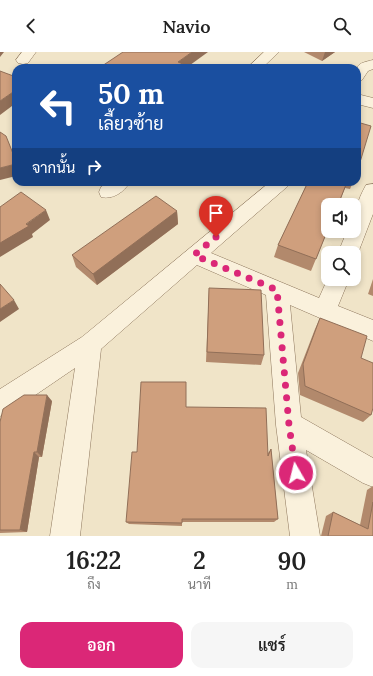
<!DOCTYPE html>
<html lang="th">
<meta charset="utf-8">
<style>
body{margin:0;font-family:Lora,Sarabun,serif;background:#f6f6f6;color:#222;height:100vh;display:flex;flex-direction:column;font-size:15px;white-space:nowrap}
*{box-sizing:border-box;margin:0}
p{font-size:13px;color:#767676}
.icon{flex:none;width:22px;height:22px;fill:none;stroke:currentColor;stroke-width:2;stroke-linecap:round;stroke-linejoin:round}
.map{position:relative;height:484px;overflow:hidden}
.sheet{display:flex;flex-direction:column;background:#fff;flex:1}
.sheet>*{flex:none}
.top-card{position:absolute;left:12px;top:12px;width:349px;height:122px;border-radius:12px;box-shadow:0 2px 6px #0003;background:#1a4fa0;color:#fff;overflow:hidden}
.buttons{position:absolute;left:321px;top:146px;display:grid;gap:8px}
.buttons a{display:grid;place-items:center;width:40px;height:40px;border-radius:8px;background:#fff;box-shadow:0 2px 6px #0003;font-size:20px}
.pin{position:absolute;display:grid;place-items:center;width:34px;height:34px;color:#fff;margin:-41px -17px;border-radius:50% 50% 50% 0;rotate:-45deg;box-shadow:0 0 4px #0007}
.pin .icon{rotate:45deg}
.me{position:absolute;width:44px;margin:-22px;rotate:352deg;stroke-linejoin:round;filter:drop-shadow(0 0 3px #0008)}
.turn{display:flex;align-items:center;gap:14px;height:84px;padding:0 20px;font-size:18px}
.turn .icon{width:52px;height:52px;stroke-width:2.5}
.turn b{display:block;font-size:28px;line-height:34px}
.then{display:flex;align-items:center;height:38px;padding:0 20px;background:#0003;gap:8px;font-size:15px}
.eta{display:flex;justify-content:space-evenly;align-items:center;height:68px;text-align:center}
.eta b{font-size:24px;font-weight:600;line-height:28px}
.action{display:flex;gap:8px;margin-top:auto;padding:8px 20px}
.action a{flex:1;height:46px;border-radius:12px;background:#db2777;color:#fff;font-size:16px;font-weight:600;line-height:46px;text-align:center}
.action a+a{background:#f6f6f6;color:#222}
header{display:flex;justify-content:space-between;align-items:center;height:52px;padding:0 20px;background:#fff;font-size:18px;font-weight:600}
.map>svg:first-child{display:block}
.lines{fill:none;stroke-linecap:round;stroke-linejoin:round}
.minor-casing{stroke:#8d765c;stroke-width:1}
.minor{fill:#faf1dc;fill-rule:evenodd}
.wall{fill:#b2896c}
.shaded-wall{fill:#916f58}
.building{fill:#cf9f7d;stroke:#916f58}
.route{stroke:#db2777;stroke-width:7;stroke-dasharray:0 12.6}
</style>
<header><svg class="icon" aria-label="back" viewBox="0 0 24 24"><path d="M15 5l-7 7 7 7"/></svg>Navio<svg class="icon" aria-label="search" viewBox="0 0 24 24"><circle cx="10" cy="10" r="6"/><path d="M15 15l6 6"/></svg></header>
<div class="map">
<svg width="373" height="484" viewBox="0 0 373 484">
<rect width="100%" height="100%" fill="#f0e4c8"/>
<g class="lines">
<g class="minor-casing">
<path id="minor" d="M22 0H36L28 11 23 12 18 11 16 8Z
M264 0H279L262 16H247Z
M373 8V17L368 19 362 28 357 29C357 13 355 12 373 8Z
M357 42 373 46V56L357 52Z
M109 130H130C124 140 113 148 101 145L99 140 101 135Z
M270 130H291L288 134 211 201 319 246 328 226V227H349L338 254 373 268V289L290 253 301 365 373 406V435L363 431 306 398 320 484H290L276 373 266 243 197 213 101 297 80 484H50L75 316 9 361 0 364V337L82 285Z
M373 132V162L358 201 354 207V201H338L347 179H354C354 161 357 149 366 133Z"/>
</g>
<use href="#minor" class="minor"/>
</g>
<path class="wall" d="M304 0H335L322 9Z
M308 130H353L350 137 345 136 311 219 274 205 278 193Z
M177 159 178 172 97 233 76 215 72 203Z
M373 227V244L368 242Z
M209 236 264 303 261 313 206 310Z
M320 266 361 306 371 363 363 370 300 343 298 321 315 277Z
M52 349 42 405H39L27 480 0 481V370Z
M186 355 268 401 271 397 278 467 274 470H182V474L129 472 126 470Z
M373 434V484H321L326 464 333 460 360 473 367 438Z"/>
<path class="shaded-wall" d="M0 0H4L0 5Z
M192 0H208L186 16 178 10Z
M325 0H335L322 9Z
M16 38V51L0 63V49Z
M16 112V124L0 128V116Z
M46 158 50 168 32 182 33 185 0 205V191Z
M177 159 178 172 97 233 93 222Z
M14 248 19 257 0 270V257Z
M47 343 52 349 42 405 37 400Z
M34 400 39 405 27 480 20 478Z"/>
<path class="building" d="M123 0H192L178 10 193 16H99Z
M0 19 16 25V38L0 49Z
M357 70 371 74 357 120Z
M0 80 6 84 16 109V112L0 116Z
M308 130H347L338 153H328V177L316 207 278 193Z
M21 140 46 158 26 172 29 174 0 191V155Z
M156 144 177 159 93 222 72 203Z
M0 232 14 248 0 257Z
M209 236 261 238 264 303 207 300Z
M320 266 367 284 361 306 373 311V356L371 363 305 334 303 312Z
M141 330H186V355L266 356 268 404 271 397 278 467H182V471L126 470 132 400H137Z
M24 343H47L37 400H34L20 478H0V370L3 357Z
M373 450V484H328L333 460 368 477Z"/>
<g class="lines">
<path class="route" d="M216 185 194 203 277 238 289 373 296 421"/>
</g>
</svg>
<div class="buttons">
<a><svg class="icon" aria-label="sound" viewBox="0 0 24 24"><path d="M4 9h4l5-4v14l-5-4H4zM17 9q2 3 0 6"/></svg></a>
<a><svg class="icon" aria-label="search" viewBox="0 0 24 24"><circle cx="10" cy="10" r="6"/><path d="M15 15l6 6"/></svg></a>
</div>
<div class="pin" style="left:216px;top:185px;background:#d93025"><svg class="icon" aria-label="arrive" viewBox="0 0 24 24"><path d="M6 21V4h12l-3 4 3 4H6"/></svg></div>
<svg class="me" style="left:296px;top:421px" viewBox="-20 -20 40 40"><circle r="17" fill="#db2777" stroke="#fff" stroke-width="3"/><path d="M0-11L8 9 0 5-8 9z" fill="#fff"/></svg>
<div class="top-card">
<div class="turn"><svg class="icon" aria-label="left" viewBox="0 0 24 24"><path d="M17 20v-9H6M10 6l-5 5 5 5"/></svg><div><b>50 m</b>เลี้ยวซ้าย</div></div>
<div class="then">จากนั้น<svg class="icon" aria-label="right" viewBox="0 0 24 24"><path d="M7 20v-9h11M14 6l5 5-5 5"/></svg></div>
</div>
</div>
<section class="sheet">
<div class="eta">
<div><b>16:22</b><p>ถึง</p></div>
<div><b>2</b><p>นาที</p></div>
<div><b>90</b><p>m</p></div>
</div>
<div class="action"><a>ออก</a><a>แชร์</a></div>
</section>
